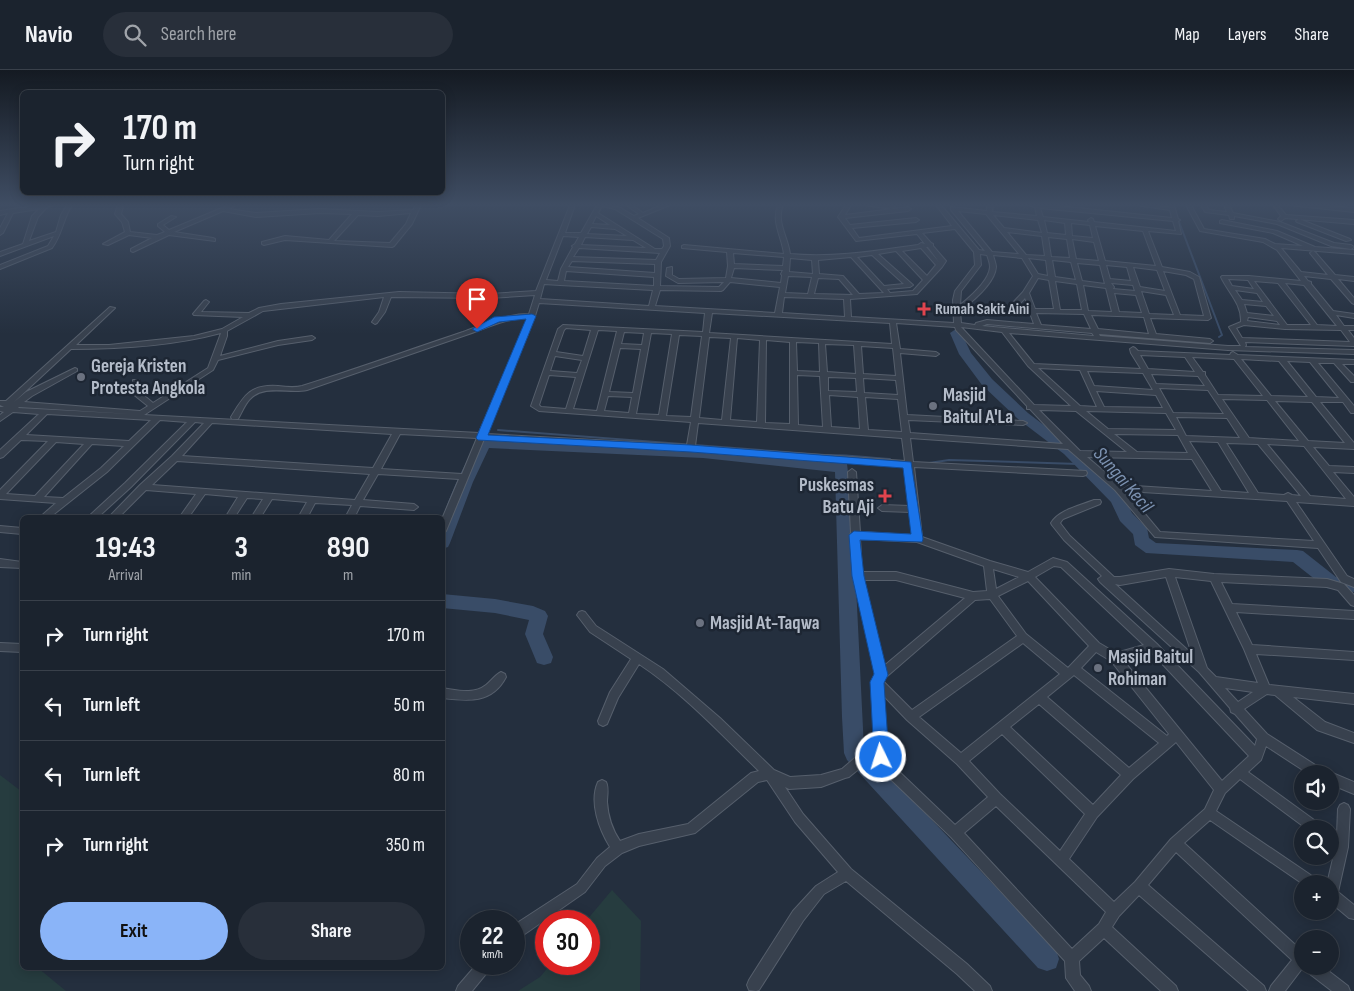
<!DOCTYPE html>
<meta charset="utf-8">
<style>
body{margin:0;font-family:"Sofia Sans Condensed",sans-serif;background:#282f3a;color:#f1f3f6;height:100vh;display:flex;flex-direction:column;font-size:19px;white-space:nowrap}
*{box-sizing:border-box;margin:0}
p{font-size:16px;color:#a0a4aa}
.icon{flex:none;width:28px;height:28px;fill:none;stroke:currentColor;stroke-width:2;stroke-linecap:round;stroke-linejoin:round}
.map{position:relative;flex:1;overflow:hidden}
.sheet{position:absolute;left:20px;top:445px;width:425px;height:455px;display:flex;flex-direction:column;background:#1b232e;border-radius:8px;box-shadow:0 2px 12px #0003,0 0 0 1px #39404a}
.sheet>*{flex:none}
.top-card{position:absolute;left:20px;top:20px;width:425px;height:105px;border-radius:8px;box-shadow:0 2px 12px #0003,0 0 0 1px #39404a;background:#1b232e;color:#f1f3f6;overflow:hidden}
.buttons{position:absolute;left:1294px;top:695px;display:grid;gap:10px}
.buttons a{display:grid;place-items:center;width:45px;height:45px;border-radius:50%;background:#1b232e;box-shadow:0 2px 12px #0003,0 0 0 1px #39404a;font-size:25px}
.speed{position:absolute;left:460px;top:840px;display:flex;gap:10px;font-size:25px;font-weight:700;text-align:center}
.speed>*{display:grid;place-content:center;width:65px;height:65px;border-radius:50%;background:#1b232e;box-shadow:0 2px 12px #0003,0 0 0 1px #39404a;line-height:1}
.speed small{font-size:12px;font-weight:400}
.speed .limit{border:8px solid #d22;background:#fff;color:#111}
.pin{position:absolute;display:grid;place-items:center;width:42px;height:42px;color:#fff;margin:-51px -21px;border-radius:50% 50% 50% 0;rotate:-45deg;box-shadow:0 0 5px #0007}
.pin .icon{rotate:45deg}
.me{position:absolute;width:55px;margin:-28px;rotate:356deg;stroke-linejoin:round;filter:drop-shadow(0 0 4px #0008)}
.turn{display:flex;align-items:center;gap:18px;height:105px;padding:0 20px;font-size:22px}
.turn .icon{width:65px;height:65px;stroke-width:2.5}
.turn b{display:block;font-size:35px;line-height:42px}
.eta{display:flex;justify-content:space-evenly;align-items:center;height:85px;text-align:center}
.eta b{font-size:30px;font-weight:700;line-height:35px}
.primary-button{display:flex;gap:10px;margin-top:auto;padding:10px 20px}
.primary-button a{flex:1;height:58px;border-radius:30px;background:#8ab4f8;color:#111;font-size:20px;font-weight:700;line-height:58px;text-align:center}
.primary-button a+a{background:#282f3a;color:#f1f3f6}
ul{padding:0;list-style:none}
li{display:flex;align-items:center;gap:15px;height:70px;padding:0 20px;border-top:1px solid #39404a}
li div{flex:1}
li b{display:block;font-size:19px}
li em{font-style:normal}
header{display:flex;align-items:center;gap:30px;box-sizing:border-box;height:70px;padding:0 25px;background:#1b232e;border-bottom:1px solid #39404a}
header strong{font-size:24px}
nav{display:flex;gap:28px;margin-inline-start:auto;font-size:18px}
.search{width:350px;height:45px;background:#282f3a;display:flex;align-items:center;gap:12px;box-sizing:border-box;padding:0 18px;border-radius:28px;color:#a0a4aa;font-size:19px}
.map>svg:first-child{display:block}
.green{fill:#263c3f}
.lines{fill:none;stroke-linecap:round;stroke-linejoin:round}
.stream{stroke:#394c67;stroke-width:2}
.river{fill:#394c67;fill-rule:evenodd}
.street-casing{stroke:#565f6c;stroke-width:2}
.street{fill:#38414e;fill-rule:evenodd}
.route{fill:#1a73e8;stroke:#114b97}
.health-dot{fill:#e0444e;stroke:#1d2633;stroke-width:2}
.worship-dot{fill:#6b7280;stroke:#1d2633;stroke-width:2}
.labels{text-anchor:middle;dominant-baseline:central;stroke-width:5;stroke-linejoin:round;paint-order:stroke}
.far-poi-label{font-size:16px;font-weight:bold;fill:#b4bcc9;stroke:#1d2633;text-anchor:start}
.poi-label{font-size:19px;font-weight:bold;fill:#b4bcc9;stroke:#1d2633;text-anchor:start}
.water-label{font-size:20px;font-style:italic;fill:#7c92b1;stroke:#1d2633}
</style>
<header>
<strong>Navio</strong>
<div class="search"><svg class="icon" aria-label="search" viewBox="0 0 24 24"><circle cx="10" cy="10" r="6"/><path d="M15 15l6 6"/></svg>Search here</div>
<nav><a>Map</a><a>Layers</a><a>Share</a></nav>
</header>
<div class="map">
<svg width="1354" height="921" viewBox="0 0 1354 921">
<rect width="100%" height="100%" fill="#242f3e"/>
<path class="green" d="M0 705 21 721 22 726V898H38L66 921H0Z
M612 820 641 851 640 921H518L540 907 551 894H589V851H586Z"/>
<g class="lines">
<path class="stream" d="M1178 149 1222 265 1219 267
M498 360 825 385C847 384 868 388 890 389
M929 393 949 390 1079 394"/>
<path class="river" d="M956 259 960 260 971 283 992 309 1028 343 1074 378 1123 425 1132 443 1147 458 1149 468 1156 473 1297 480 1303 481 1336 507 1354 508V522L1326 518 1293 492 1146 483 1135 475 1133 464 1120 451 1111 432 1064 384 1018 349 982 315 959 284 950 263Z
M484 368 703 378 847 394 852 434 864 679 1056 880 1059 889 1056 898 1047 901 1038 898 847 690 844 683 842 647 835 402 703 388 489 378 473 412 450 473 448 477 442 479C442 470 441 460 442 451 444 438 473 371 484 368Z
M442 524 495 529 533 536 545 541 548 546 543 564 553 587 551 593 544 595 537 593 525 564 529 550 495 543 442 538Z"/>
<g class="street-casing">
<path id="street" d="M39 135H54L47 137 38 147 29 171 56 162 61 145 67 135H72C63 149 62 165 52 178L0 199V195L48 176 54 166 0 186V182L23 174 32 146 39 139 13 143 3 163 0 165V158L8 143 0 145V141Z
M116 135H121L123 137 121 144 128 152 130 162 157 165 165 162 158 156V154L171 146 176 147 163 155 169 160 229 135H236L229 139 256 143 320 139 378 142 413 140 416 135H421L412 154 394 176 392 177 285 170 264 175 262 174V172L285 166 329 170 352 144 320 143 256 147 223 141 174 162 213 168 215 169V171L169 165 133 182 131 181V179L152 168 129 165 108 175 103 174 125 162 122 152 115 144 117 137ZM411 143 406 154 390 173 334 171 358 145 378 146Z
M570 135H575L565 163H581L597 135 619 137 634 146 639 144 626 135H632L643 143 662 135H670L638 148 669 168 670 176 661 192 660 216 719 217 724 212 678 213 666 206 667 198 672 197V205L679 209 726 208 728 196 727 182 682 178V176L684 175 784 184C782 167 771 152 778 135H783C776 152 788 167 790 184 834 188 875 181 918 175L921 173 925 174 917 164 856 171 838 147 846 135H851L845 145 908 137 911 139 908 141 845 148 850 155 916 148 919 150 916 152 852 158 859 168 952 156 936 135H941L979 180 985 181 951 140V137L987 141V135H993L992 142 1037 146 1035 137 1028 135H1049L1172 148 1170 140 1136 135 1169 137 1168 135H1174L1178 149 1180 150 1178 151 1181 164 1148 161 1162 197 1190 202 1199 207 1211 248 1208 250 1150 248 1156 264 1210 269 1213 271 1210 273 1099 264 1100 266 1228 276H1241L1229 257 1241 252C1242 234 1228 222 1221 207L1222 206H1249L1301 211 1277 180 1263 172 1200 161 1186 135H1191L1204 159 1265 169 1275 174 1303 176 1273 163 1220 153V151L1222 150 1277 161 1315 177 1354 180V184L1281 178 1301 202 1328 205 1310 183 1313 181 1315 182 1335 205 1354 207V211L1338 209 1354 228V234L1352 233 1331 209 1304 206 1308 211 1311 212V214L1333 241 1354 244V248L1336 245 1344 256H1354V260H1348L1354 268V276L1245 272 1246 275 1245 277 1354 280V284L1228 280 1009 263 1034 294 1141 299 1131 283 1130 279 1133 277 1135 278 1138 281 1230 285 1231 283 1233 282 1238 285 1354 290V294H1342L1354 306V312H1351L1334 293H1318L1354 336V343H1351L1343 332H1320L1354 373V379L1313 377 1329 396 1354 397V403L1333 402 1354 427V436L1296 432 1347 506 1354 509V517L1341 512 1318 478 1155 467 1115 420 1068 379 910 368 913 392 1086 401 1087 403 1086 405 1083 406 914 397 922 467 990 491 1028 502 1053 488 1067 492 1157 574 1255 676 1257 669 1235 644 1231 642 1230 638 1199 602 1100 512 1098 509 1102 506 1064 470 1052 455 1051 453C1059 440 1079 436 1094 430H1100L1101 432 1100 434 1063 449 1060 453 1070 466 1114 507H1120L1169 499 1214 504 1327 509 1344 514 1354 525V536L1351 535 1338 520 1327 517 1221 512 1232 534 1354 541V549L1236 542 1252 575 1354 582V590L1256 584 1269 615 1354 624V634L1293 627 1325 652 1354 663V673L1317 660 1275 625 1267 624 1244 639 1267 664 1323 700 1325 704H1309L1266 676 1261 690 1248 702 1321 755 1323 759H1307L1240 709 1225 723 1216 741 1318 810 1320 814H1303L1210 750 1184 773 1302 881V896H1322L1348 916 1350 921H1332L1306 901 1304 896 1285 921H1269L1271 916 1292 890 1176 782 1148 815 1264 916 1266 921H1249L1139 825 1119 846 1112 857 1176 916 1178 921H1161L1104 868 1079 891 1080 905 1089 916 1091 921H1075L1066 908 1065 891 951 767 880 699 875 687 872 612 876 605 853 506 851 467 850 465 851 463 848 402 852 399 856 402 860 462 913 465 911 442 882 441 878 438 882 435 910 436 906 397 691 381 484 369 446 461 442 464V449L459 409 378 404 363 430 414 434 418 437 414 440 360 436 354 448H345L352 435 315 433 307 448H298L307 432 272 429 260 448H251L263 429 247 428 234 448H225L238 427 205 424 188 448H179L196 424 146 420 118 448H108L140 415 172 386 204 353 195 352 131 417 97 448H87L125 413 187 352 160 350 107 402 49 448H39L56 433 0 429V420L48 371 21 370 3 387 0 388V380L39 344 13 342 0 351V345L4 342 0 341V337H4L0 335V331H6L110 237 115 238 76 275H109L194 266 222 259 243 247 194 245 193 244 204 231 206 230 209 232 201 242 249 243 259 238 281 234 399 222 489 224 536 221ZM602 136 615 139 663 169 664 176 662 179H655L598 143ZM1040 138 1173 151 1176 161 1094 152 1093 149 1091 148 1088 150 1089 152 1043 147ZM958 141 986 144 1019 184 992 182ZM993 145 1038 150 1042 163 1004 158ZM596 146 610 155 592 154ZM1044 150 1065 153 1066 165 1047 163ZM1071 153 1090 155 1093 168 1072 166ZM1095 156 1143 161 1156 196 1105 191ZM591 157 615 159 627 166 587 164ZM955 159 974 182 975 195 955 221 953 230 954 253 851 247 850 229 917 224 942 197 946 191 933 176V174L931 173 922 163ZM1007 162 1042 166 1045 186 1026 185ZM563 166 579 167 575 174 572 176 573 177 561 199 558 211 546 210ZM585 167 633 170 646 178 581 175ZM1048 167 1067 169 1070 188 1051 187ZM1072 169 1094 172 1099 191 1076 189ZM926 177H928L939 192ZM579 178 660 183 656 190 573 187ZM921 178 936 195 927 206 902 181ZM896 181 923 210 913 221 890 223 887 219 910 217 913 215 878 184ZM733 183 784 187 783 196 734 194ZM980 184 987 185C988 188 990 193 990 197 989 211 970 227 960 235L961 221 981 195ZM872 185 904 214 884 216 857 187ZM993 185 1022 188 1033 206 1023 222 1008 238H994L991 240 994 242 1030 243 1034 254 987 250 976 253 975 255 961 253 960 241C972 232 995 213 996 197 996 194 994 189 993 185ZM851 187 884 223 859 224 843 206 819 204 818 190ZM790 188 812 190 813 204 789 202ZM1028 188 1046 190 1048 206 1038 204ZM1052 190 1071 192 1076 210 1055 207ZM572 191 655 194V203L568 197ZM1077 193 1100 195 1105 214 1082 211ZM1106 195 1127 197 1131 211 1110 209ZM1133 197 1157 200 1165 221 1140 217ZM734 198 783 200 781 204 782 205 781 213 731 208ZM566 201 654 207V216L564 211ZM1163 201 1186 205 1194 209 1204 246 1180 245ZM788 206 812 207 808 224 785 223ZM818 208 839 209 853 225 814 224ZM1038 208 1049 210 1054 239H1035L1029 223ZM1228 209 1248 210 1254 219 1232 216ZM1055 211 1077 214 1082 240H1060ZM1254 211 1278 213 1311 255H1287ZM730 212 780 217 775 243 655 236 660 220 721 221 723 220ZM1111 213 1133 215 1135 221 1113 219 1114 217ZM1285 213 1304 215 1337 256 1317 255ZM544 214 560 215 653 220 649 236 540 229ZM1083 215 1106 218 1112 242 1088 241ZM1235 220 1257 223 1263 232 1242 230ZM1141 221 1166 225 1174 245 1149 244ZM1114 223 1136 225 1142 243 1119 242ZM535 225 529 244C505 244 485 254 463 262 409 280 356 299 302 316 294 318 286 317 278 316 250 314 244 326 231 347L232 349H238C242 342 245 334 250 329 264 314 289 324 307 320 360 302 413 283 466 265 487 258 505 248 528 248L479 363 144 345 213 300 218 290 278 275 312 270 315 268 312 266 278 271 220 286 227 266V261L263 241 384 227 379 242 372 252 375 254 377 253 385 242 391 227 489 228ZM784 227 844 229 845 247 782 243ZM1025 228 1029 239H1015ZM539 233 705 243 703 262 563 255 558 259 531 336 539 341 691 352 687 375 487 364 535 246ZM1244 234 1266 236 1274 246 1247 243ZM712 243 890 253 892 274 709 263ZM1036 243 1084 244 1091 259 1041 255ZM1091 245 1144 247 1149 264 1098 259ZM1248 247 1277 251 1280 255 1247 251ZM896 253 955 257 956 260 1027 336V339H1030L1063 374 910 363 908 350 1023 355 1027 353 1023 351 907 345 900 283 936 286 939 284 936 282 900 279ZM987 254 1092 263 1094 266 982 256ZM1244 255 1285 259 1341 260 1350 272 1242 268 1236 258ZM961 257 1002 262 1028 296 1071 336 1034 335ZM566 258 591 260 583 286 556 282 564 260ZM598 260 617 261 597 341 573 339ZM624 262 644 263 642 275 621 274ZM221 263 208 298 153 333 141 323 139 310H133V324L148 336 140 341 24 332 32 326 77 301V299L75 298 26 322 14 332 71 279C121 279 172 276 221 263ZM651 263 672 264 659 345 636 344ZM679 265 702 266 691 347 666 346ZM709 267 731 268 722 350 699 348ZM737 268 760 270 757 352 730 350ZM766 270 790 272V354L765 353ZM796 272 819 273 820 302 797 301ZM825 274 854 275 856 304 827 302ZM861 276 893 278 896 306 863 304ZM620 278 641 279 633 323 609 322ZM1140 285 1185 287 1195 302 1148 299ZM555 286 582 290 577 303 550 301ZM1192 287 1234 289 1263 326 1218 325 1205 305V302H1203ZM1241 289 1279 291 1308 327 1271 326ZM1287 291 1310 292 1339 328 1316 327ZM1038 298 1080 300 1097 337 1080 336ZM1087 301 1143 303 1153 320 1094 316ZM1151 304 1198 306 1205 316 1156 314ZM549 305 576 307 566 339 541 337 539 335ZM797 305 820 306 823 357 798 355ZM828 307 856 308 857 322 828 321ZM863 308 896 310 898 325 864 323ZM1159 318 1208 320 1224 344 1173 343ZM1096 321 1156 325 1163 338 1104 337ZM829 325 858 327 860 359 831 357ZM608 326 632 327 629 343 604 341ZM865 327 898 329 902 362 868 360ZM1222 329 1267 330 1299 371 1249 368ZM1275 331 1312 332 1345 373 1308 371ZM19 337 131 344 18 338ZM1039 340 1076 341 1127 382 1080 381ZM1086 341 1166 343 1176 360 1108 359ZM47 344 151 350 129 371 26 365ZM1176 347 1227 348 1240 368 1186 366ZM212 353 392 364 373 398 182 386ZM698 353 902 368 905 391 695 376ZM400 364 477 368 462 404 381 399ZM1114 364 1178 365 1188 383 1137 382ZM1189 371 1218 372 1249 423 1221 421ZM56 372 84 374 35 426 6 424ZM1226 373 1258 374 1301 426 1292 425 1288 423 1284 425 1258 423ZM92 374 124 376 101 398 63 428 44 427ZM1267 374 1304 376 1346 429 1310 426ZM1087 387 1192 389 1212 421 1120 415ZM177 391 370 404 355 430 152 415ZM1126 421 1287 431 1314 471 1160 462ZM860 469 917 472 984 496 987 521 973 522 896 502H862ZM1054 496 1061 497 1144 575 1116 583 1099 573 1035 507ZM993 499 1019 507 996 519ZM1166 507 1192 584 1115 514 1120 515ZM1175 507 1211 511 1244 579 1258 613 1216 607 1207 598ZM863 510H896L965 528 884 596ZM1028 511 1089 576 1068 598 1026 564 998 526ZM990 529 1017 566 912 640 883 611 885 608 975 530ZM1023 573 1060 604 961 683 919 647ZM1096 582 1111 591 1169 664 1167 666 1081 598ZM1151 582 1249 686 1222 711 1123 590ZM1074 605 1159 673 1129 698 1047 627ZM1225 618 1253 622 1238 632ZM883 625 907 650 957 694 988 727 955 755 888 691 887 687ZM1039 634 1121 705 1093 735 1010 657ZM1002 664 1085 744 1060 781 1000 724 969 691ZM1176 672 1214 720 1205 739 1171 769 1135 812 1114 832 1069 789 1097 747 1133 709ZM996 736 1106 842 1099 854 1072 879 964 763Z
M864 135H892L895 137 892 139Z
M1201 135H1206L1209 140 1227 142 1224 135H1229L1233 143 1280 152 1334 173 1351 175 1354 177 1351 179 1331 176 1277 154 1234 146V149H1230L1229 145 1205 142Z
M1273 135H1278L1286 145 1354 150V154L1285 148 1281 151 1278 149 1281 146Z
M1289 135H1316L1354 138V142Z
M1299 149 1350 169 1351 170 1346 171 1297 152 1296 151Z
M0 456 22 458V464L0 462Z
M0 489 22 492V498L0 497Z
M582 541 585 542 596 556 663 599 720 648 774 700 790 707 821 705 842 699 863 681 867 680 871 681 873 685 871 689 849 707 845 708 821 717 789 719 785 717 803 744 851 799 967 894 990 916 992 921H975L957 904 846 811 824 824 803 851 759 920 756 921 749 920 747 915 749 910 793 841 816 816 838 802 795 752 767 710 758 712 695 763 639 776 622 783 605 796 585 822 519 868 514 869V855L577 814 597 788 610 777C599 759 589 732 598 712L602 710 606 712C609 718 607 726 607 732 608 747 612 759 620 771L639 764 688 754 751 703 759 701C721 664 683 623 639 594L618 628 607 654 603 656 599 654 598 651 610 622 631 589 590 562 577 545 579 542Z
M0 573 22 574V582L0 581Z
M501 602 505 604 506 607C492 634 468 631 442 628V618C457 620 473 625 486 615 491 611 495 605 501 602Z
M1330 702 1354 712V724L1330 714V704H1327Z
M1344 733 1348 735 1350 739 1348 777 1338 822 1354 835V849L1349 848 1330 832V814H1327L1335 780 1330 775V762L1337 765 1338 739 1340 735Z
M477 894H492L490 899 472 921H456L458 916Z"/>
</g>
<use href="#street" class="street"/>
</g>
<linearGradient id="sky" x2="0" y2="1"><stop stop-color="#141a22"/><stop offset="0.51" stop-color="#3f4d63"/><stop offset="1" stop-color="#3f4d63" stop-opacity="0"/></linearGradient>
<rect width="1354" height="264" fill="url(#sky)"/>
<path class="route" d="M532 244 536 246 488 365 691 375 911 392 923 469 922 472 860 470 864 506 888 605 884 613 889 687 886 692 881 694 876 692 874 687 870 612 874 604 852 506 849 465 854 461 911 464 903 398 691 382 478 370 476 368 526 249 499 252 477 262 472 259 494 247Z"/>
<g class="health-dot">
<path d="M921.5 231.5h5v5h5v5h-5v5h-5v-5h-5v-5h5z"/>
<path d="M882.5 418.5h5v5h5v5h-5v5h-5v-5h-5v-5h5z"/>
</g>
<g class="worship-dot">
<circle cx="81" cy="307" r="5"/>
<circle cx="933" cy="336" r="5"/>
<circle cx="700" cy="553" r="5"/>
<circle cx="1098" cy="598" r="5"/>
</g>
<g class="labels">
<g class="far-poi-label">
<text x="935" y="239">Rumah Sakit Aini</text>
</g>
<g class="poi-label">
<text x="91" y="296">Gereja Kristen<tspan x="91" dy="22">Protesta Angkola</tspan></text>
<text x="943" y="325">Masjid<tspan x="943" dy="22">Baitul A'La</tspan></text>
<text x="874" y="415" text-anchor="end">Puskesmas<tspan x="874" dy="22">Batu Aji</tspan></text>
<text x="710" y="553">Masjid At-Taqwa</text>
<text x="1108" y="587">Masjid Baitul<tspan x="1108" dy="22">Rohiman</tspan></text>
</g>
<g class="water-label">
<text transform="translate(1123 410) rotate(49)">Sungai Kecil</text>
</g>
</g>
</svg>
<div class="buttons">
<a><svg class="icon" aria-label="sound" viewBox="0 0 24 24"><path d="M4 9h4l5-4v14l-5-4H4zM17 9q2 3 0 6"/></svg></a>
<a><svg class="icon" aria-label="search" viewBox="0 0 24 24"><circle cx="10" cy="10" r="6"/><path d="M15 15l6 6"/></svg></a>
<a>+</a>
<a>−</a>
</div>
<div class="speed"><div>22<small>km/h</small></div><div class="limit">30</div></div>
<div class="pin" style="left:477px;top:259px;background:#d93025"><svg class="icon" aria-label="arrive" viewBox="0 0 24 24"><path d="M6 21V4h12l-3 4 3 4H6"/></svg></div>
<svg class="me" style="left:881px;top:687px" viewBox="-20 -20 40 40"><circle r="17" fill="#1a73e8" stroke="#fff" stroke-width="3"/><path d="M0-11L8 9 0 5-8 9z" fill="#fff"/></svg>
<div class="top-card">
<div class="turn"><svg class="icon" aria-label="right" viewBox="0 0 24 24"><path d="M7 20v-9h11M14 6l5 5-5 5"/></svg><div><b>170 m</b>Turn right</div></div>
</div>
<section class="sheet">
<div class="eta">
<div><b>19:43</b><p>Arrival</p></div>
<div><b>3</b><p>min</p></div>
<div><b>890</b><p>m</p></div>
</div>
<ul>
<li><svg class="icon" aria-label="right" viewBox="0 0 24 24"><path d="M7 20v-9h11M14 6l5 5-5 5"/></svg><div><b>Turn right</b></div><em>170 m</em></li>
<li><svg class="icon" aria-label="left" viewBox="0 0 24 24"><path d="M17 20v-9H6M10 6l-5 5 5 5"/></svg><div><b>Turn left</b></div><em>50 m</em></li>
<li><svg class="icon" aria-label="left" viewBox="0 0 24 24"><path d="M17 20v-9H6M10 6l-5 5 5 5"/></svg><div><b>Turn left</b></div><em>80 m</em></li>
<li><svg class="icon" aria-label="right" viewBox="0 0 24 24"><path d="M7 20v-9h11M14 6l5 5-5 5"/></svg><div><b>Turn right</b></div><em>350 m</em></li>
</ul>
<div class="primary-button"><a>Exit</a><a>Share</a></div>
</section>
</div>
